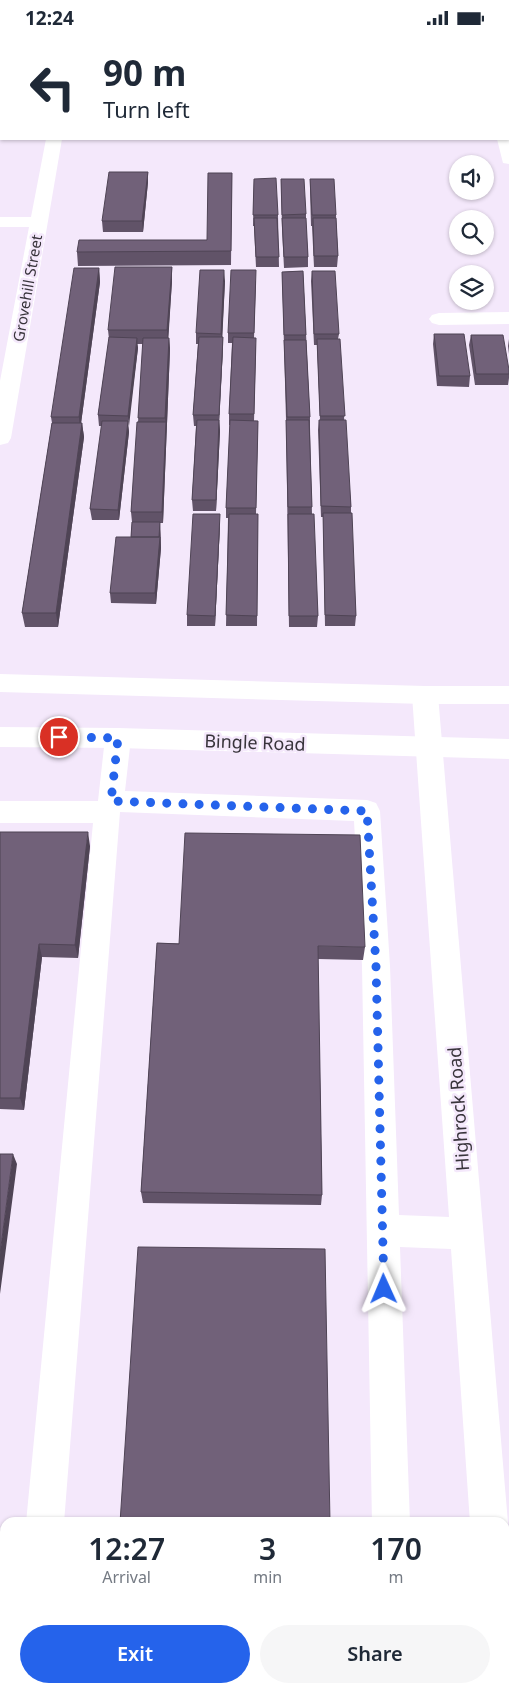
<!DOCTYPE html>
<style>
body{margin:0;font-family:"Noto Sans",sans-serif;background:#f6f6f7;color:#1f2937;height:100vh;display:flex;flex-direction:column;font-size:19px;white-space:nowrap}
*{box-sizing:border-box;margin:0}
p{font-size:16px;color:#747a83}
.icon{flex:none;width:28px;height:28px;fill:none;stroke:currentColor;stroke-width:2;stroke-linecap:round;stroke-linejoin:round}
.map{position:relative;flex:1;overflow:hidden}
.panel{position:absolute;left:0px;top:1482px;width:510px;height:176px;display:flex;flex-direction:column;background:#fff;border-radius:15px 15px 0 0;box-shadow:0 1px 4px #0004}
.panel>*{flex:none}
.banner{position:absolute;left:0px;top:0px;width:510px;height:105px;box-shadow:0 1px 4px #0004;background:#fff;color:#1f2937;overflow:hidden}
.controls{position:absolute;left:449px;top:120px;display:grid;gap:10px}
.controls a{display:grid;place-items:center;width:45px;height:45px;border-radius:50%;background:#fff;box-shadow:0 1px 4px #0004;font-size:25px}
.pin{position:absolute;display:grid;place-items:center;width:42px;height:42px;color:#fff;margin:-21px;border:2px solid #fff;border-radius:50%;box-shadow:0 1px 5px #0007}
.me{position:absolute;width:55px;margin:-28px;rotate:359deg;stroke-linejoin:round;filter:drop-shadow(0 0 4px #0008)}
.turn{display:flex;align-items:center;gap:18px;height:105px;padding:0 20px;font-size:22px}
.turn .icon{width:65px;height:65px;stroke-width:2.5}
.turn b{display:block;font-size:35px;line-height:42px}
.eta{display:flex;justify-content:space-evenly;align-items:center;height:85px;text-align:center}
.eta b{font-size:30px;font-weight:600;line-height:35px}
.action{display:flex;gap:10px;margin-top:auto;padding:10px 20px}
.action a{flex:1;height:58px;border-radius:30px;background:#2563eb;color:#fff;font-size:20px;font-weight:600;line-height:58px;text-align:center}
.action a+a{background:#f6f6f7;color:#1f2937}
.status{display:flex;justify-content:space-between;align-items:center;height:35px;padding:0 25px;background:#fff;direction:ltr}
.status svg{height:14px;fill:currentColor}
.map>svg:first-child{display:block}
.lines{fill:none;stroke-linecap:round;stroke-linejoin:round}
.minor{fill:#fff;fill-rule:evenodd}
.major{fill:#fff;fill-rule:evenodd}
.wall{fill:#615368}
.shaded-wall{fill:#4f4455}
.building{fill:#716179;stroke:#4f4455}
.route{stroke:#2563eb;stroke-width:9;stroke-dasharray:0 16.2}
.labels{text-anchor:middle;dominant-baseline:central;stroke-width:5;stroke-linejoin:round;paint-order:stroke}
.far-street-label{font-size:15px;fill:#38343b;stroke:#f4e8fb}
.street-label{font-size:18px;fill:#38343b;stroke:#f4e8fb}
</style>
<div class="status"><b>12:24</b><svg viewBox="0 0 49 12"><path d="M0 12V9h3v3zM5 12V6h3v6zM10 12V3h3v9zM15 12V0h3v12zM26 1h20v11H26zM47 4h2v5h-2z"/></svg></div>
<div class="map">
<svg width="509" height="1658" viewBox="0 0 509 1658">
<rect width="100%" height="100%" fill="#f4e8fb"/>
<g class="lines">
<path class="minor" d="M477 0H493V1H477Z
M509 100V129L503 128 497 104H509Z
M46 104H62L11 403 8 408 0 410V346L29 192H0V182H31Z
M509 277V289L439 290 432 288 429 284 432 280 439 278Z
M425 651 434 653 438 660 508 1488 505 1494V1488H470L451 1214 400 1212 410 1488H372L362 931 354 786 120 777 64 1488H26L93 788H0V766H98L105 703 109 696 118 693 127 696 131 703 125 756 367 765 376 768 380 776 390 931 399 1180 449 1182 412 660 416 653Z
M5 1624V1654H21L19 1658H0V1625Z
M505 1636 509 1638V1658H482L481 1654H505Z"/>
<path class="major" d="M0 639 425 651H509V669H425L0 657Z
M0 692 118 693 509 704V724L118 713 0 712Z"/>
</g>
<path class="wall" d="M148 137V147L143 197H103L102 186Z
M232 138 231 230 78 231 77 217 207 205Z
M254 144 278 180 279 232H256L254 191H253Z
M281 144 306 179V190L308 222V232L284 233 282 194Z
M310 144 336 180 338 221 337 232H314L312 191H311L310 155Z
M172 232V246L168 303H169L170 314 163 488H160L161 513 156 569 111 568 110 558 131 502 132 487 131 477 138 387 143 309H137L138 313 128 391 129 397 119 485H92L90 474 102 391H99L98 380 109 304 108 295Z
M99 233 100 247 81 388H82L84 402 58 592H25L22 578 52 388 51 382Z
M303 236 310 382V392L312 479 318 581 317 592H289L286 385 282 237Z
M312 236 339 299 338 304 351 472V478L356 581 355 591H325L323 482H321L318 395 319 385H320L317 310H314L311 246Z
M256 245 254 303 256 313 254 386H258L256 479H258L257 591H226L228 483H226V473L230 390H229V379L232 308H228V298Z
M225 246 222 302H223V313L219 385 220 396 216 476H193L192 465 196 391H194L193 380 198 309H196V298Z
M434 299 470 341 469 352 437 351 433 309Z
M471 300 509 335V343L508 350H475L469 310Z
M509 304V319L508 311Z
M220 490 215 591H187V580Z
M0 797 90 811 78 923 42 922 24 1075 0 1074Z
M157 908 365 912 363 925 318 924 322 1160 321 1170 143 1168 141 1157Z"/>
<path class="shaded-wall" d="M1 46V69L0 74V50Z
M148 137V147L143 197 142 186Z
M172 232V246L168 309 167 295Z
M99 233 100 247 80 396 79 382Z
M224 235 225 246 222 309 221 299Z
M223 302V313L219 391V380Z
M137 303 138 313 129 391 128 381Z
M169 303 170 314 163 488 162 477 166 390 165 383Z
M219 385 220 396 216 476V465Z
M128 386 129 397 119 485 118 475Z
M82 388 84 402 58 592 56 578Z
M220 479V490L215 591V581Z
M160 487 161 513 156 569 155 558Z
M88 797 90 811 78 923 75 910Z
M39 909 42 922 24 1075 20 1063Z
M13 1119 17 1129 0 1259V1219Z"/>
<path class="building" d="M0 0H14L13 1H1V46L0 50Z
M109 137H148L142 186H102Z
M208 138H232L231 216 77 217 79 205H207Z
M276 143 278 180H253L254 144Z
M281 144H304L306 179 282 180Z
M310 144H334L336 180H312Z
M254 183H277L279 222H256Z
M282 183H306L308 222H284Z
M313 183H336L338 221H314Z
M115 232H172L167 295H108Z
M74 233H99L79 382H51Z
M200 235H224L221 299 196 298Z
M231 235H256L254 298H228Z
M303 236 306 300H284L282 237Z
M312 236H335L339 299H314Z
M434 299H464L470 341H439Z
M471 300H503L509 335V339H476Z
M109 302 137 303 128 381 98 380Z
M199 302H223L219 380H193Z
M233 302 256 303 254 379H229Z
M143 303H169L165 383H138Z
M317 304H340L345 381H320Z
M284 305H306L310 382H287Z
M197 385H219L216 465H192Z
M230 385 258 386 256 473H226Z
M286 385H309L312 472H288Z
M319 385H346L351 472 321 471Z
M102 386H128L118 475 90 474Z
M137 387H166L162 477H131Z
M52 388H82L56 578H22Z
M323 478H352L356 581 325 580Z
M193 479H220L215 581 187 580Z
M229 479H258L257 581 226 580Z
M288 479H314L318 581H289Z
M132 487H160L159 502H131Z
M116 502H160L155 558H110Z
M0 797H88L75 910 39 909 20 1063H0Z
M185 798 360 800 365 912 318 911 322 1160 141 1157 157 908 179 909Z
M0 1119H13L0 1219Z
M138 1212 325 1214 330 1488H120Z"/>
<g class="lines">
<path class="route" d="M59 702 118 703 111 766 367 776 376 931 384 1254"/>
</g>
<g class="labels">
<g class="far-street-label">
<text transform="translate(27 253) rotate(-80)">Grovehill Street</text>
</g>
<g class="street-label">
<text transform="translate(255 707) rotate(2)">Bingle Road</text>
<text transform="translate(458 1074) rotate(-94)">Highrock Road</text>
</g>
</g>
</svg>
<div class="controls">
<a><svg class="icon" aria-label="sound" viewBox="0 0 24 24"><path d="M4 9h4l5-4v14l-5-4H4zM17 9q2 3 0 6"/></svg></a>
<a><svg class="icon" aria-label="search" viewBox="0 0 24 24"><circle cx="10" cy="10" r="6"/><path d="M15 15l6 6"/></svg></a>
<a><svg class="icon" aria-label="layers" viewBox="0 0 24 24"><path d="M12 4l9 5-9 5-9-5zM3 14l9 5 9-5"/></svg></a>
</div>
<div class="pin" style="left:59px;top:702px;background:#d93025"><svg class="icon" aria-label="arrive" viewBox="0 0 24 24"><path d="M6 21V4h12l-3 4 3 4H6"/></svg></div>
<svg class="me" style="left:384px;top:1254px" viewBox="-20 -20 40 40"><path d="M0-17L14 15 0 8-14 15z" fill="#2563eb" stroke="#fff" stroke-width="4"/></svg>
<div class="banner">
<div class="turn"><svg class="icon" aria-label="left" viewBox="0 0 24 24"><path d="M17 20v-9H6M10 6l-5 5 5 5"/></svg><div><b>90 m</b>Turn left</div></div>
</div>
<section class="panel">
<div class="eta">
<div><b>12:27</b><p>Arrival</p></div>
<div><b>3</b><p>min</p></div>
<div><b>170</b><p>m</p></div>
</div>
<div class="action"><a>Exit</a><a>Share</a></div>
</section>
</div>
